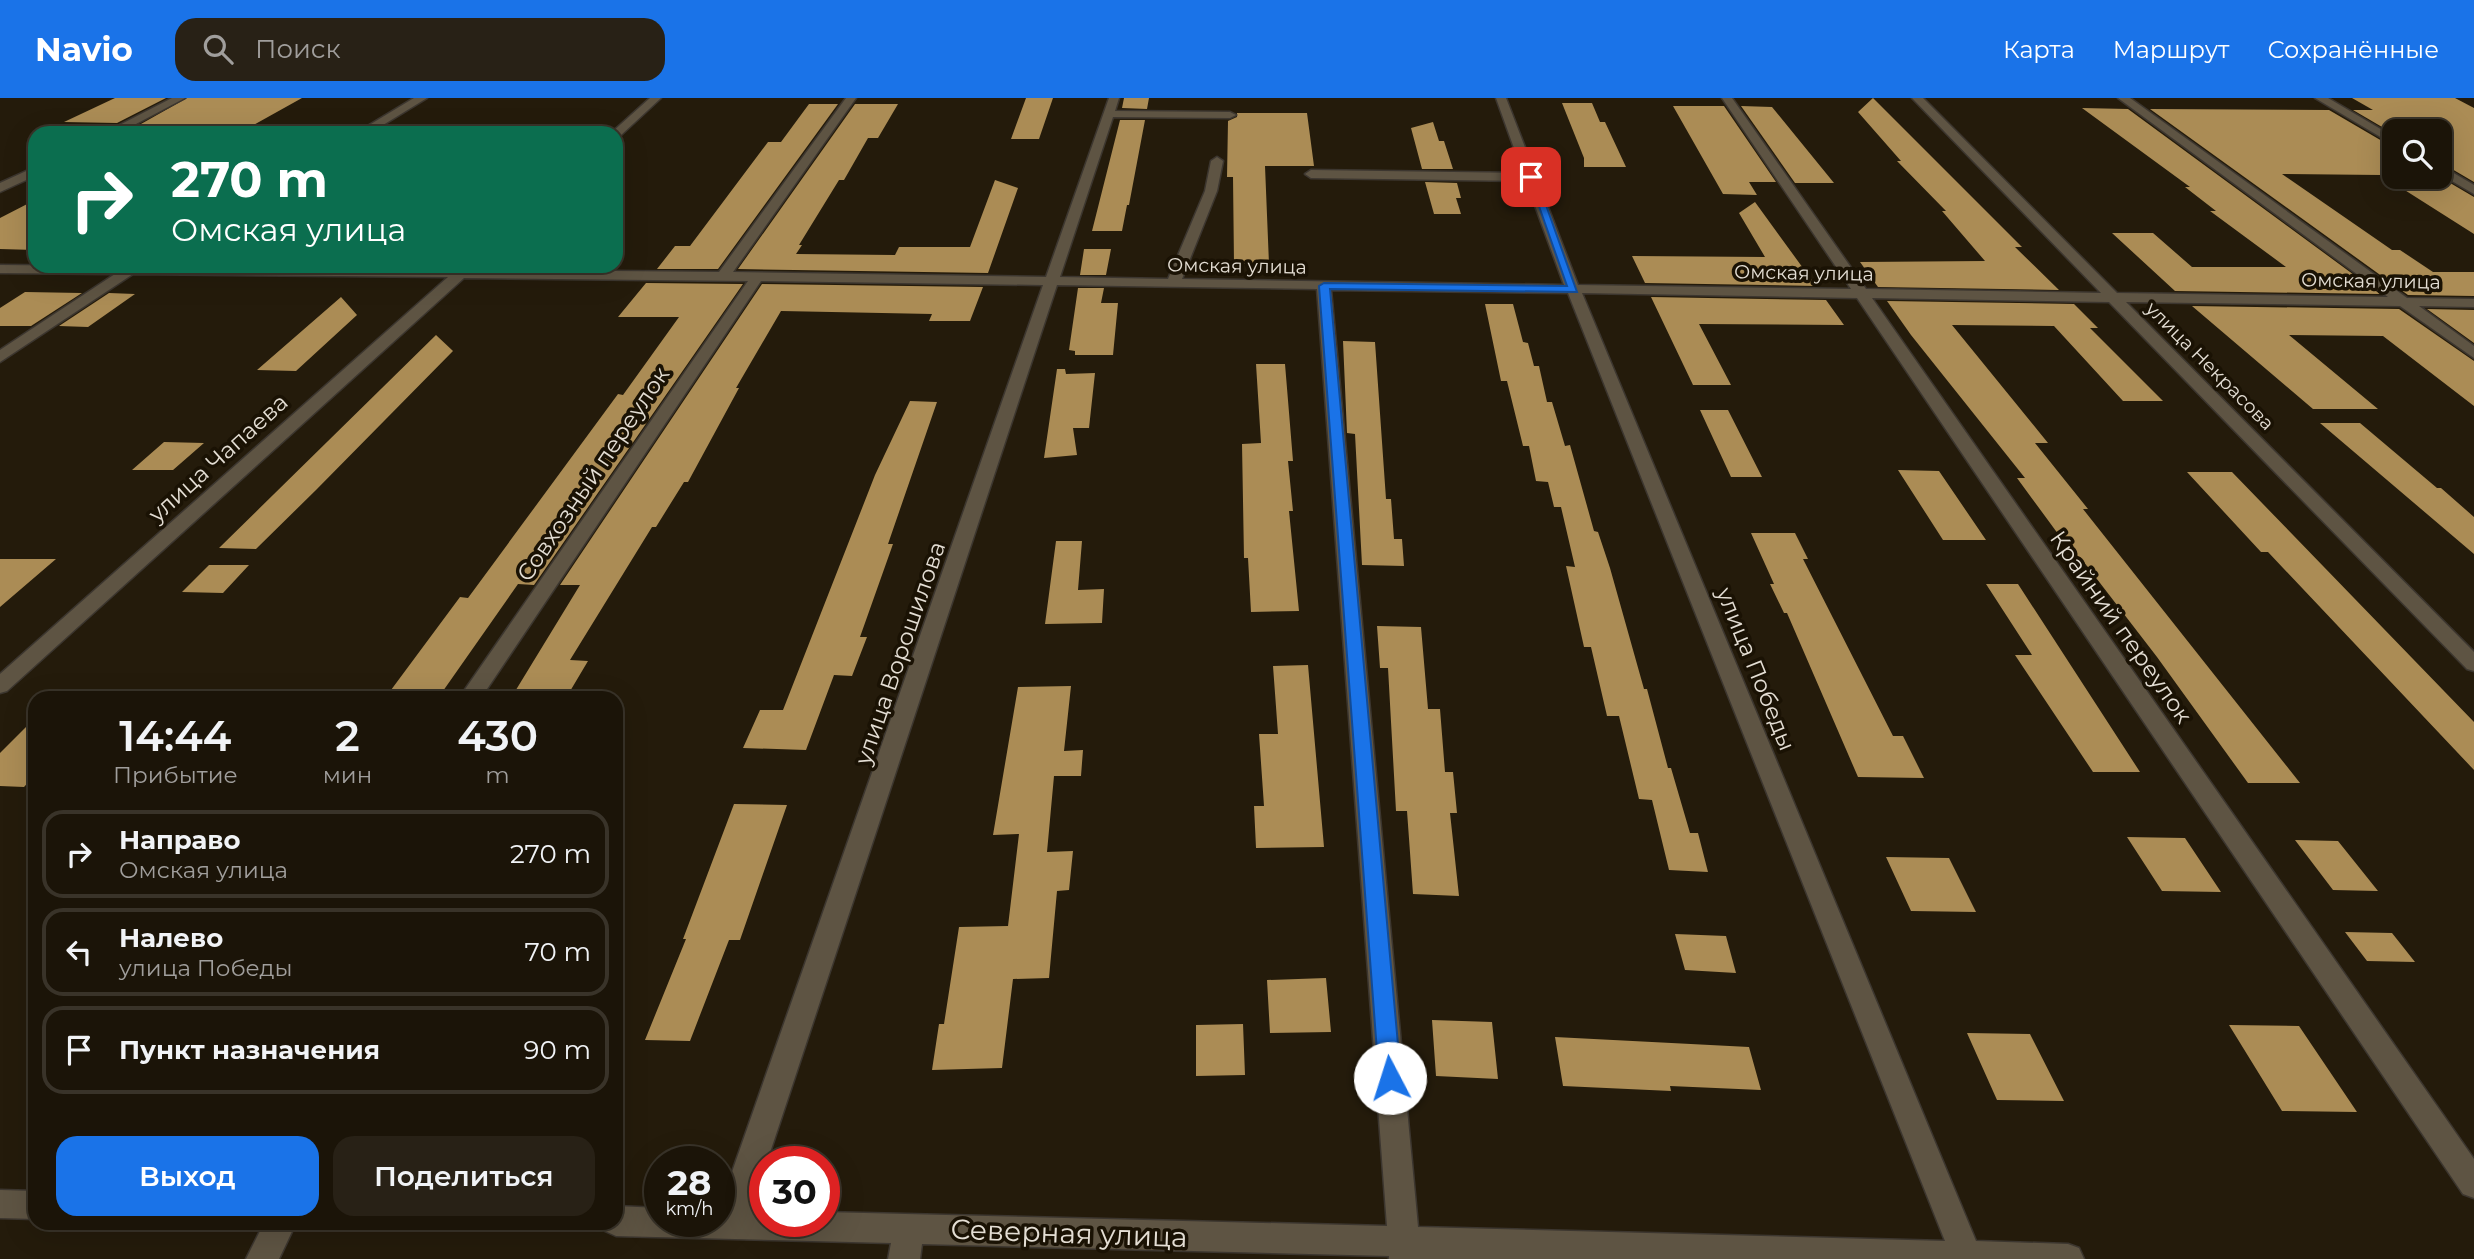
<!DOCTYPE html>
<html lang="ru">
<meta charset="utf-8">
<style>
body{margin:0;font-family:Montserrat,sans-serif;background:#282116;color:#f1f3f6;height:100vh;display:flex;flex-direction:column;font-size:26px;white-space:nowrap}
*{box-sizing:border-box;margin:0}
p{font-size:23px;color:#a09e9c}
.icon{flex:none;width:38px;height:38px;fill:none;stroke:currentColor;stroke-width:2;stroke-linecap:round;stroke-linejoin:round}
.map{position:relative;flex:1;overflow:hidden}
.side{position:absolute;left:28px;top:593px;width:595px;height:539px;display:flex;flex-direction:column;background:#1b1408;border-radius:21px;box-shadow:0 7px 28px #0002,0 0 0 2px #393329}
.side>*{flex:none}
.top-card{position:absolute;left:28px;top:28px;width:595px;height:147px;border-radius:21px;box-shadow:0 7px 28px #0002,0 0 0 2px #393329;background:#0b6e4f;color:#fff;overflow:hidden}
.controls{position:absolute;left:2382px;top:21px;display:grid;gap:14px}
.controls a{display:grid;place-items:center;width:70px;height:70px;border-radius:14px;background:#1b1408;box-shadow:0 7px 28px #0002,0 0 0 2px #393329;font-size:35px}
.speed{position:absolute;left:644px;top:1048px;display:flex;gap:14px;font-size:35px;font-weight:700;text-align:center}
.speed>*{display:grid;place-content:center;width:91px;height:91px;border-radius:50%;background:#1b1408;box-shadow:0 7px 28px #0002,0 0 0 2px #393329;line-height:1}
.speed small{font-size:18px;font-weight:400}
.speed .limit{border:10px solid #d22;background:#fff;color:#111}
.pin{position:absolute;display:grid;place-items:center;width:60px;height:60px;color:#fff;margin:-30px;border-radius:14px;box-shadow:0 4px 10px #0006}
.me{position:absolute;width:77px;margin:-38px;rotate:355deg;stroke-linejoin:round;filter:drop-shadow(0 0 5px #0008)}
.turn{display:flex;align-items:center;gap:24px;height:147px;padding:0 28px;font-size:32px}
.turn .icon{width:91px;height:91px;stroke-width:2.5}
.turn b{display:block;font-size:49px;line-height:60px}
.eta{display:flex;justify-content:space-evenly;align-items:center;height:119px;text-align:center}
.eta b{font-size:42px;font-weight:600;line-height:49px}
.action{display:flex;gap:14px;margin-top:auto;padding:14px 28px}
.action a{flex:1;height:80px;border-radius:21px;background:#1a73e8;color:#fff;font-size:28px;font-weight:600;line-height:80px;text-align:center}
.action a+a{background:#282116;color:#f1f3f6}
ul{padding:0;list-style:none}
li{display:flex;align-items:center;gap:21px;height:88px;margin:0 14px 10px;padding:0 14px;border:4px solid #393329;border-radius:21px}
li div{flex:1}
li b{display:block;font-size:26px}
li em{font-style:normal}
header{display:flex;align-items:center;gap:42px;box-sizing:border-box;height:98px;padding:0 35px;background:#1a73e8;color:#fff}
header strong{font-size:33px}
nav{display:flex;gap:38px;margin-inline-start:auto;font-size:24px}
.search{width:490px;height:63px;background:#282116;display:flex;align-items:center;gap:18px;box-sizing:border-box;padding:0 24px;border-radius:21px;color:#a09e9c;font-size:26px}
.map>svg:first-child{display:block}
.building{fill:#ab8c55}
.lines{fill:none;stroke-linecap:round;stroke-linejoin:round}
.minor-casing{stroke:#3c362f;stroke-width:3}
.minor{fill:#5e5443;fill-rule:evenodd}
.route{fill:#1a73e8;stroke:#114b97;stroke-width:2}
.labels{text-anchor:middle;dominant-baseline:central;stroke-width:7;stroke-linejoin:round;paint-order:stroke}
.far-street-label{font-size:19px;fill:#e4ded4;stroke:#1a1204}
.street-label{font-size:23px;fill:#e4ded4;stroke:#1a1204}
.near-street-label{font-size:28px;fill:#e4ded4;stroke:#1a1204}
</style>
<header>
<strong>Navio</strong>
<div class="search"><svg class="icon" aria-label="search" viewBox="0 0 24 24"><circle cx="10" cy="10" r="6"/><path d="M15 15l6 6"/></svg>Поиск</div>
<nav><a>Карта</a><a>Маршрут</a><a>Сохранённые</a></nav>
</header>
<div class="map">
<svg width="2474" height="1161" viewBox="0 0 2474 1161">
<rect width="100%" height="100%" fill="#241b0b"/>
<path class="building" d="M115 0H166L117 25 64 24Z
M187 0H302L248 30 141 26Z
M1026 0H1053L1039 41H1011Z
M1124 0H1149L1147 11 1122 10Z
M1873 0 2022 149H2015L2059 192 1878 189 1860 164 1985 163 1942 113H1946L1897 63H1901L1858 14Z
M2352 0H2455L2474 10V84L2440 64V33H2394V36L2353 12H2373Z
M1562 5H1592L1600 24H1605L1626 69H1584V60Z
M809 6H838L718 171H657L675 148H690L768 44H781Z
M855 6H898L878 40H868L844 82H839L799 147H802L796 156 895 157 899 149H970L995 82 1018 90 988 175 738 171Z
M1673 8H1724L1776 84H1749L1757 97 1723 96Z
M1741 8 1772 9 1834 85H1795Z
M2082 10 2128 11 2380 196 2175 193 2112 135H2153L2192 169H2286L2210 113H2216L2185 89H2190Z
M2150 11 2329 12 2394 50V79H2440L2474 99V136L2381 77 2282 76 2392 152H2400L2433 174H2474V198L2408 197Z
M1237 15H1307L1314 68H1265L1269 166H1234L1233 79H1227L1228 23 1237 19Z
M1120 22H1145L1129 107H1127L1122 133H1092Z
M1433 24 1439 43H1444L1453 71H1422L1411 30Z
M1425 84 1457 85 1461 100H1456L1461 116H1434Z
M35 102V152L0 151V120Z
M1755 104 1816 188 1645 185 1632 158 1765 159 1739 115Z
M1084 151H1111L1106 177H1080Z
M646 185 743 186 534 487 518 486 443 593 391 592 460 499 468 500 618 296 623 297 679 219H618Z
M762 186 983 189 970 223H929L932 216 781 213 736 290H739L688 384H684L656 429H652L570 562 588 563 566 600H511L580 487H560Z
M1078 190H1104L1101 205H1118L1113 257H1075V253L1069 252Z
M25 194 82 195 31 228H0V210Z
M109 195 135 196 88 229 59 228Z
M341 199 357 217 296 273 257 272Z
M1651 199 1826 202 1844 227 1699 226 1731 287H1693Z
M1887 203 2074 206 2098 230H2090L2163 303H2123L2054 228 1952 227 2048 345H2035L2088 411H2083L2300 685H2248L2157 559 2080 459H2075L2017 380H2025L1911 237Z
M1485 206H1513L1523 244 1528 245 1534 268H1539L1547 304H1552L1565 348 1570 347 1594 433 1598 434 1610 470 1644 591H1647L1668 670H1671L1690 735H1698L1708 774 1669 772 1652 702 1639 701 1619 618H1607L1591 549H1584L1566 468 1575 469 1561 409H1554L1548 384 1536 383 1529 348H1523L1507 283H1501Z
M2192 208 2399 211 2474 263V308L2383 238 2289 237 2378 311H2313Z
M2427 211 2474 212V245Z
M436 237 453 253 316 392 256 451 219 450Z
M1343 243 1375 244 1386 401H1391L1394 441H1402L1404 468 1362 467 1355 336 1347 335Z
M1256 266H1285L1293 363H1288L1293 413H1289L1299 513 1251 514 1248 460H1244L1242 346 1261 345Z
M1057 271H1065L1066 276 1095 275 1089 330H1073L1077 357 1044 360Z
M910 303 937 304 888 446H893L860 539H867L852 578 834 577 806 652 743 650 760 612H783L875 377Z
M1700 312H1728L1762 379H1731Z
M2320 325H2360L2437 390H2441L2474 419V456Z
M164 344 204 345 173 372H132Z
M1898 372 1939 373 1986 442H1943Z
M2187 374H2232L2474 624V672L2268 454H2261Z
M1751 435H1795L1808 461H1803L1893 638H1903L1924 680 1858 679 1787 515H1784L1770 486H1774Z
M1056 443H1082L1078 492 1104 491 1102 525 1045 526Z
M0 461H56L0 509Z
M209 467H249L223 495 182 494Z
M1986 486H2018L2140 674H2093L2015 557H2032Z
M1377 528 1421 529 1428 611H1440L1445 674H1453L1457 715H1450L1459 798 1413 796 1407 713H1396L1388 570H1380Z
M1308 567 1324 749 1256 750 1254 708H1264L1259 636H1278L1273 568Z
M1071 588 1064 653 1083 652 1081 678H1054L1047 754 1073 753 1069 792 1057 793 1049 880 1013 881 1002 970 932 972 939 926H944L959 829 1008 828 1019 736 993 737 1018 589Z
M35 620V677L24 689 0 688V655Z
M734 706 787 707 740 842H729L690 943 645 942 686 841H683Z
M2127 739 2185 740 2221 794 2162 793Z
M2295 742 2338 743 2378 793 2333 792Z
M1886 759 1949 760 1976 814 1911 813Z
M2345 834 2392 835 2415 864 2367 863Z
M1675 836 1726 838 1736 875 1685 872Z
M1326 880 1331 934 1270 935 1267 882Z
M1432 922 1492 924 1498 981 1436 978Z
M1243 926 1245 977 1196 978V927Z
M2229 927 2299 928 2357 1014 2282 1013Z
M1967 935 2030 936 2064 1003 1997 1002Z
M1555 939 1749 949 1761 992 1670 988 1671 993 1563 988Z"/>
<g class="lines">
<g class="minor-casing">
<path id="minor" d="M172 0H185L119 35H104Z
M414 0H427L370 35H356Z
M650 0H661L620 38 611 35Z
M846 0H856L733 174 1046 179 1109 0H1119L1115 13 1230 14 1236 17 1230 20 1113 19 1060 179 1168 181 1205 93 1211 63 1217 59 1223 63 1217 93 1182 181 1564 187 1526 83 1311 80 1305 76 1311 72 1523 75 1496 0H1506L1578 187 1851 191 1722 0H1732L1866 191 2101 195 1912 0H1923L2117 195 2388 199 2118 0H2130L2407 200 2474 201V209L2419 208 2474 248V260L2400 208 2126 204 2474 554V573L2467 571 2109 204 1872 200 2474 1061V1100L2463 1096 1857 200 1582 195 1976 1143 2068 1146 2079 1150 2084 1161H1389V1158L922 1146 920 1161H888L891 1145 616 1138 605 1133 602 1125H616V1108L660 1110V1124H719V1111L1043 187 761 183 481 600H459L748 183 464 180 7 593 0 595V576L448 179 133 176 0 264V252L115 176 0 175V167L719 174ZM1057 187 1317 191 1387 1128 824 1114V1124H765V1112H751ZM1331 192 1568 195 1945 1143 1418 1129Z
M2315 0H2328L2394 39V47Z
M2440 67 2474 87V96L2440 76Z
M35 69V78L0 94V85Z
M0 1092 35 1093V1121L0 1120Z
M264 1125H296L279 1161H246Z"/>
</g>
<use href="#minor" class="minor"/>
</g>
<path class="route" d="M1528 77 1536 79 1577 194 1330 191 1401 980 1398 986 1390 989 1383 986 1379 980 1319 188 1324 185 1567 188Z"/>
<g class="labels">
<g class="far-street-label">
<text transform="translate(1237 168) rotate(1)">Омская улица</text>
<text transform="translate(1804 175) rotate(1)">Омская улица</text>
<text transform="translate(2371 183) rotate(1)">Омская улица</text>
<text transform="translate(2210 268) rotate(45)">улица Некрасова</text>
</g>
<g class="street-label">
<text transform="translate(218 360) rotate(-42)">улица Чапаева</text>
<text transform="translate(593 376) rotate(-56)">Совхозный переулок</text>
<text transform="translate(2121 529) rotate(55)">Крайний переулок</text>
<text transform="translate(900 555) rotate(-71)">улица Ворошилова</text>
<text transform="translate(1756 571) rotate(68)">улица Победы</text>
</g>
<g class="near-street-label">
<text transform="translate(1069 1135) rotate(2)">Северная улица</text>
</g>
</g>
</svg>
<div class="controls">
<a><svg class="icon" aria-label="search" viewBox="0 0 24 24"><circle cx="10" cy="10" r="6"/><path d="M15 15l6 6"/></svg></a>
</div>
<div class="speed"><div>28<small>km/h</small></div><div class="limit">30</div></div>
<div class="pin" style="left:1531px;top:79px;background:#d93025"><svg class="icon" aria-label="arrive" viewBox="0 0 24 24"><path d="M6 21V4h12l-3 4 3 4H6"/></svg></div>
<svg class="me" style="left:1390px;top:980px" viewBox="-20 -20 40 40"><circle r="19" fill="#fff"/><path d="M0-13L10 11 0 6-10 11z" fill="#1a73e8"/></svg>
<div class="top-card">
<div class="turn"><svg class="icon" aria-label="right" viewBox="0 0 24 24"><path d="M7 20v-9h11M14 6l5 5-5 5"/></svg><div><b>270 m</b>Омская улица</div></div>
</div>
<section class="side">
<div class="eta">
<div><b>14:44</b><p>Прибытие</p></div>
<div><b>2</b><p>мин</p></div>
<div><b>430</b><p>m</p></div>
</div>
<ul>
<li><svg class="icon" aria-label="right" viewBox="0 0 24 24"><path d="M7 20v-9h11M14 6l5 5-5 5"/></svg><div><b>Направо</b><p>Омская улица</p></div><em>270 m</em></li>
<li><svg class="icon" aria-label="left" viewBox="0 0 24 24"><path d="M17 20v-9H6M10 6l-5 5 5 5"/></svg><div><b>Налево</b><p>улица Победы</p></div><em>70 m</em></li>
<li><svg class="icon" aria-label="arrive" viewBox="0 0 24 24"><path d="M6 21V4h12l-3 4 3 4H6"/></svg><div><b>Пункт назначения</b></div><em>90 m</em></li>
</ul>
<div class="action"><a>Выход</a><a>Поделиться</a></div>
</section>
</div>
